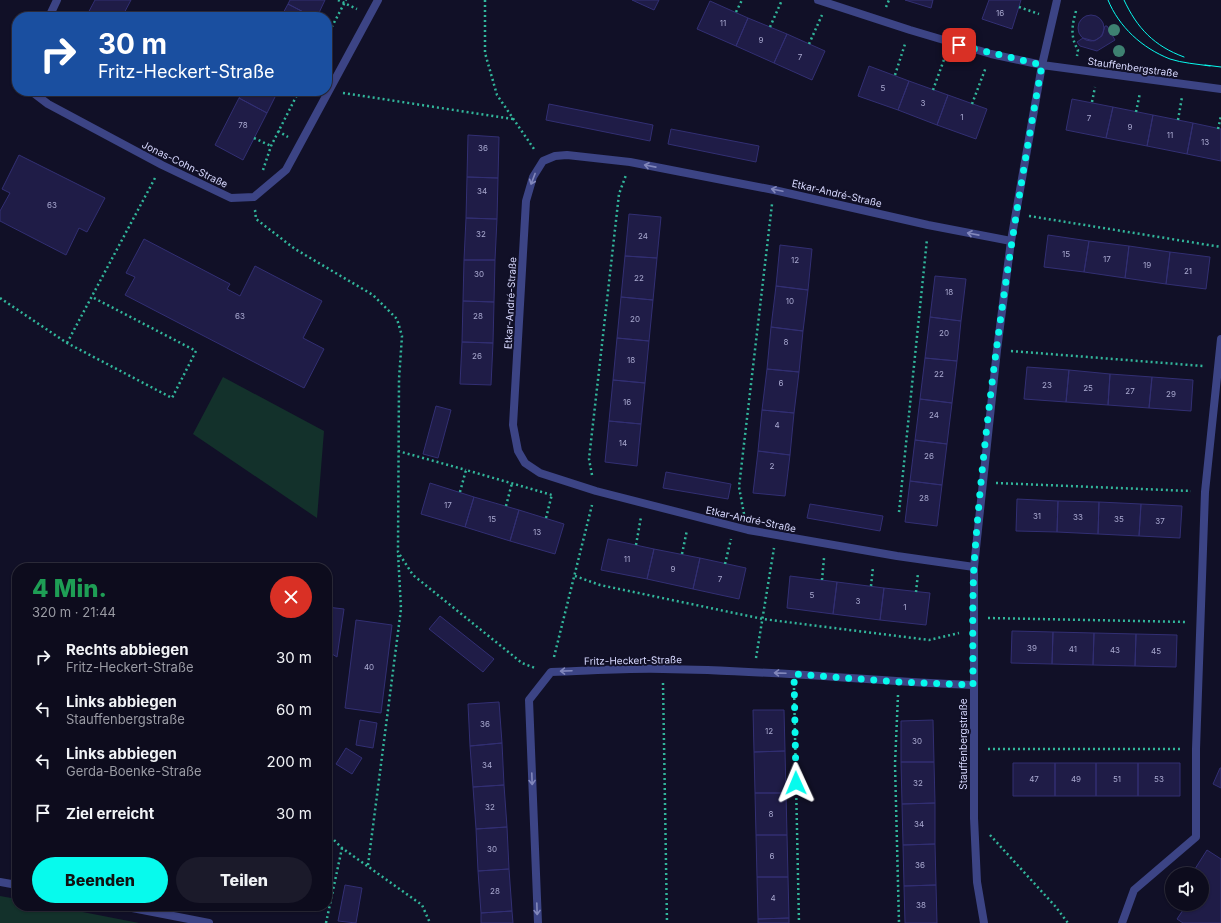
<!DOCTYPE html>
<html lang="de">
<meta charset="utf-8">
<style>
body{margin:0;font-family:Inter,sans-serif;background:#1b1a2a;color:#f1f3f6;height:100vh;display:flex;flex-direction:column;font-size:15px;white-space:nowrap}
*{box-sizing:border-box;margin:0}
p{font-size:13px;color:#9a9ba4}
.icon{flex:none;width:22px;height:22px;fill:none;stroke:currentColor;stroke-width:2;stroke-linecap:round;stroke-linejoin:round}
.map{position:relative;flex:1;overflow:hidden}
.drawer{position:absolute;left:12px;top:563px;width:320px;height:348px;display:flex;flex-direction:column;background:#0d0c1d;border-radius:16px;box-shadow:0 1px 3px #0004,0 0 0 1px #2d2c3b}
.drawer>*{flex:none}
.guide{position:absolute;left:12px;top:12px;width:320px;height:84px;border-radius:16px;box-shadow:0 1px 3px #0004,0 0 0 1px #2d2c3b;background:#1a4fa0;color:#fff;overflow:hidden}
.tools{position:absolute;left:1165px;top:867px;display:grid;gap:8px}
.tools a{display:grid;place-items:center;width:44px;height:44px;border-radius:50%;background:#0d0c1d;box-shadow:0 1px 3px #0004,0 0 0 1px #2d2c3b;font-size:20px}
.pin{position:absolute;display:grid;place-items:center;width:34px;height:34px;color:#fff;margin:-17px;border-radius:8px;box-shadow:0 2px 6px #0006}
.me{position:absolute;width:44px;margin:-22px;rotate:359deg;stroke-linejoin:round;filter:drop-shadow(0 0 3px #0008)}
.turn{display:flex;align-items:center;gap:14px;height:84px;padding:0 20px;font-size:18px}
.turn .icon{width:52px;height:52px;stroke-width:2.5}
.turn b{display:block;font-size:28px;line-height:34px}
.round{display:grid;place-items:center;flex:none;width:42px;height:42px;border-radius:21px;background:#1b1a2a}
.overview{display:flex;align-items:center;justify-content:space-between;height:68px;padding:0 20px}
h1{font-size:24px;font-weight:800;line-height:30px;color:#1e9e55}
.cta{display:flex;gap:8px;margin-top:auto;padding:8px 20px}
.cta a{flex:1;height:46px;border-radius:24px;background:#07faed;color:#111;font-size:16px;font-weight:800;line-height:46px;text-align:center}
.cta a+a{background:#1b1a2a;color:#f1f3f6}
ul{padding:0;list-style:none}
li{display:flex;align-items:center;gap:12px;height:52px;padding:0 20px}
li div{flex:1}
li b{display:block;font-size:15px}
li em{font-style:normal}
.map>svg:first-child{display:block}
.green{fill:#13312b}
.building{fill:#1f1c47;stroke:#322f73}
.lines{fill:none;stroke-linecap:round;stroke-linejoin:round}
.path{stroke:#32b69b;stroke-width:2.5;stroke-dasharray:2 3;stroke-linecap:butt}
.service{stroke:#3c4485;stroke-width:8}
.minor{stroke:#3c4485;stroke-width:8}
.tram{stroke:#07faed;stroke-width:1}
.tree{fill:#3e8171}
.oneway{stroke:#8287bb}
.route{stroke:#07faed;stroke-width:7;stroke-dasharray:0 12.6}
.labels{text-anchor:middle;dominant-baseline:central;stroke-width:4;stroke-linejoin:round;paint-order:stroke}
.number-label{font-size:8px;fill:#a9a9d0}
.street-label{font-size:10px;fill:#d7d8fe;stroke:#111027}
</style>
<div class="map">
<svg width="1221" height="923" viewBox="0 0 1221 923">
<rect width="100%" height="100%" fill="#111027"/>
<path class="green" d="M223 377 324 431 317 518 193 434Z
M0 896 17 899V906H52L139 923H0Z"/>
<path class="building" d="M95 0H131L122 17H86Z
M290 0H325L317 17H313L288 4Z
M632 0H659L654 10Z
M905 0H933L931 8Z
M989 0H1021L1012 29 982 19Z
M710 1 748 18 736 46 697 29Z
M288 4 313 17H281Z
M1078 28a13 13 0 1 1 26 0a13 13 0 1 1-26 0Z
M748 18 787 34 774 63 736 46Z
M1105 26H1107L1115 40 1097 51 1080 46 1077 42 1083 38 1094 41 1102 36Z
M787 34 825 51 812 80 774 63Z
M869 66 909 81 898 110 858 96Z
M909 81 948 95 937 125 898 110Z
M243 91H278L267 113 239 98Z
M948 95 987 109 976 139 937 125Z
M239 98 267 113 243 160 215 145Z
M1072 99 1113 107 1106 138 1066 130Z
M549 104 653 125 650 141 546 120Z
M1113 107 1153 115 1147 146 1106 138Z
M1153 115 1193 123 1187 154 1147 146Z
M1193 123 1221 129V161L1187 154Z
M671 129 759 146 756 162 668 144Z
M468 135 499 137 498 178 467 177Z
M19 155 105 198 87 232 79 228 66 255 0 221V211L10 193 2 189Z
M467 177 498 178 497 219 466 218Z
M629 214 661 217 657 258 625 256Z
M466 218 497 219 495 260H464Z
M1048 235 1089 241 1084 272 1044 267Z
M144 239 230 284 227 289 240 296 255 266 322 301 303 338 324 349 304 388 125 295 135 277 126 273Z
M1089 241 1129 246 1125 278 1084 272Z
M780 245 812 249 808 290 776 286Z
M1129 246 1170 252 1166 284 1125 278Z
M1170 252 1210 257 1206 289 1166 284Z
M625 256 657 258 653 300 621 297Z
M464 260H495L494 302 463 301Z
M935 276 966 279 961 321 930 317Z
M776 286 808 290 803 331 771 327Z
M621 297 653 300 649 341 617 338Z
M463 301 494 302 493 343 462 342Z
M930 317 961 321 957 361 925 358Z
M771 327 803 331 799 372 767 369Z
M617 338 649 341 645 383 613 380Z
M462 342 493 343 491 385 460 384Z
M925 358 957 361 952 403 920 399Z
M1027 367 1069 370 1066 402 1024 399Z
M767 369 799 372 794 413 762 410Z
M1069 370 1110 374 1108 405 1066 402Z
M1110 374 1152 377 1149 408 1108 405Z
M1152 377 1193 380 1191 411 1149 408Z
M613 380 645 383 641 424 609 421Z
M920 399 952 403 947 444 915 440Z
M436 406 451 410 438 458 423 454Z
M762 410 794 413 790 455 758 451Z
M609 421 641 424 637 466 605 462Z
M915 440 947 444 942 485 910 481Z
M758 451 790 455 785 496 753 493Z
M666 472 731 484 728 499 663 488Z
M910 481 942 485 937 526 905 522Z
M430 483 474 497 465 527 421 514Z
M474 497 519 510 510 541 465 527Z
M1017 499 1058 501 1057 532 1016 531Z
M1058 501 1099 502 1098 534 1057 532Z
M1099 502 1141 504 1139 536 1098 534Z
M810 504 883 516 880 531 807 518Z
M1141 504 1182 506 1180 538 1139 536Z
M519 510 564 524 555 554 510 541Z
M608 539 654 549 647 579 601 570Z
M654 549 700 558 693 589 647 579Z
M700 558 746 568 739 599 693 589Z
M790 576 837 582 833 614 787 608Z
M837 582 884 588 880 620 833 614Z
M884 588 930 593 926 625 880 620Z
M327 607 344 609 337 657 327 651Z
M440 616 494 659 483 672 429 629Z
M356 620 392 625 381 713 345 708Z
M1012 631 1053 632 1052 664 1011 663Z
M1053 632 1094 633 1093 665 1052 664Z
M1094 633 1136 634 1135 666 1093 665Z
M1136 634 1177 635 1176 667 1135 666Z
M499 702 502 743 470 746 468 704Z
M753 710H784L785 751 754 752Z
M360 720 377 723 373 748 356 745Z
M933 720 934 762H901V721Z
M502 743 504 785 473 787 470 746Z
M346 748 362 758 352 774 336 764Z
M785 751 786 793H755L754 752Z
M901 762H934L935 803 902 804Z
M1013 763H1055V796H1013Z
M1055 763H1096V796H1055Z
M1096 763H1138V796H1096Z
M1138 763H1180V796H1138Z
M1220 768H1221V788L1213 784Z
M504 785 507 827 476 829 473 787Z
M755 793H786L787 835H756Z
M935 803V844L903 845 902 804Z
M507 827 509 869 478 871 476 829Z
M756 835H787L788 877H757Z
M935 844 936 885 904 886 903 845Z
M1207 850 1221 859V923H1183L1177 919 1187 904H1202L1203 879 1202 874 1193 872Z
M509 869 512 911 481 913 478 871Z
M757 877H788L789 918 758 919Z
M345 885 362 888 356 923 338 921Z
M936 885 937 923H905L904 886Z
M512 911 513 923H481V913Z
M789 918V923H758V919Z"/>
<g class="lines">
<path class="path" d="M338 0 357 9
M485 0V53L497 95 534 149
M886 7 889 0
M1019 7 1039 14
M1076 11C1072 25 1070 37 1078 50L1077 56
M736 12 742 0
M770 27 782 0
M327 36 346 0
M809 44 822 15
M895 75 905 44
M933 90 946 54
M285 91 296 96
M343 93 513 119
M1092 102 1095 87
M972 104 986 67
M1136 112 1140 93
M1178 120 1182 97
M1218 129 1221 116
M278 131 288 137
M254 138 271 146
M263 170 271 146 299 91
M255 210 256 219 295 249 373 295 397 319 402 336 399 379 398 552 413 575 522 663 535 668
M1029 216 1221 247
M0 298 67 343 172 398 196 351 92 297
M67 343 155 178
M1011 351 1203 366
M398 451 466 470
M592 475 589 459 619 194 626 175
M996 483 1191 491
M460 492 466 470 552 495
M506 506 512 483
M899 512 927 239
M744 514 739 487 772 204
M546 518 552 494
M636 545 641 517
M682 554 687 530
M725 564 731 539
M575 576 600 585 763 619 929 640 959 633
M822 580 824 558
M871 586 873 567
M916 592 918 573
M988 618 1187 622
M554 657 592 505
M756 658 774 548
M663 683 667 923
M794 688 799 923
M898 695 895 764 899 923
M988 749H1183
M327 833 342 848 422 905 430 923
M990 835 1055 906 1068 923
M368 865 401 609 398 553
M13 869 17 863
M326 923 342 848"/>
<path class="service" d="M974 567 897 556 748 530 596 491 540 473 525 463 518 451 513 425 526 201 533 177 543 161 555 156 567 155 630 162 774 190 928 225 1011 241
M538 923 529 700 551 672C588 671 626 668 663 669 767 670 870 681 973 685
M1122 923 1134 890 1196 837V749L1205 492 1221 339"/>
<path class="minor" d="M818 0 910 30 991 54 1042 65 1221 89
M49 17 57 0
M31 91 48 104 162 165 231 198 254 197 286 170 378 0
M0 882 17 885
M122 906 209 923
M984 923 977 882 974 818V567L997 350 1011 241 1042 65 1057 0"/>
<path class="tram" d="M1108 0C1119 27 1142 48 1170 59 1182 63 1197 64 1210 66
M1124 0C1137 28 1154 46 1184 57
M1205 65 1221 67"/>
</g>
<g class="tree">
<circle cx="1114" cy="30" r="6"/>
<circle cx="1119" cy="51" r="6"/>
</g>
<defs><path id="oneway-shaft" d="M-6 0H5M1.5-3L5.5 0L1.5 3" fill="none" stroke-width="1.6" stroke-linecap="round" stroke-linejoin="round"/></defs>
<g class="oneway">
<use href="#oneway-shaft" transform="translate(650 166) rotate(-169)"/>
<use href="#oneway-shaft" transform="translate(533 179) rotate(111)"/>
<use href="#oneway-shaft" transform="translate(777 190) rotate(-168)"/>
<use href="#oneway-shaft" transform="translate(973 234) rotate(-169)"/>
<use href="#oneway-shaft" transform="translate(566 671) rotate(178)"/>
<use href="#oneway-shaft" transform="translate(780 673) rotate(-178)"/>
<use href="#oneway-shaft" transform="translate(532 779) rotate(88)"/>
<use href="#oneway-shaft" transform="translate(537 909) rotate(88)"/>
</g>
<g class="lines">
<path class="route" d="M796 783 794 674 899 682 973 685C973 645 972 605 974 565 986 397 1012 230 1042 65L959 45"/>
</g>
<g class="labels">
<g class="number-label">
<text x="1000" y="13">16</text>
<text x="723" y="23">11</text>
<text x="761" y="40">9</text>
<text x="800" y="57">7</text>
<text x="883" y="88">5</text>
<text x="923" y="103">3</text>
<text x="962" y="117">1</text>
<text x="1089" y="118">7</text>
<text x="243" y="125">78</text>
<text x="1130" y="127">9</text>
<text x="1170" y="135">11</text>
<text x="1205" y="142">13</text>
<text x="483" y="148">36</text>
<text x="482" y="191">34</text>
<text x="52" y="205">63</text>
<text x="481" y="234">32</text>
<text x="643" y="236">24</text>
<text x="1066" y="254">15</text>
<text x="1107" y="259">17</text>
<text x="795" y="260">12</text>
<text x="1147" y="265">19</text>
<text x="1188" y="271">21</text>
<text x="479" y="274">30</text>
<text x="639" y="278">22</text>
<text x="949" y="292">18</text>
<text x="790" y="301">10</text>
<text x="240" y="316">63</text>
<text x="478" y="316">28</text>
<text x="635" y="319">20</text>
<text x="944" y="333">20</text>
<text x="786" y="342">8</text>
<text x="477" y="356">26</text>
<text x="631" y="360">18</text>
<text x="939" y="374">22</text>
<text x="781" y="383">6</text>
<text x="1047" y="385">23</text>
<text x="1088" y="388">25</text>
<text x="1130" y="391">27</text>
<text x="1171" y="394">29</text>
<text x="627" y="402">16</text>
<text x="934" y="415">24</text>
<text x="777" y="425">4</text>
<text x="623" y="443">14</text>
<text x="929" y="456">26</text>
<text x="772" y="466">2</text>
<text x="924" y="498">28</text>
<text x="448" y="505">17</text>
<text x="1037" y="516">31</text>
<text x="1078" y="517">33</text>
<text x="492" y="519">15</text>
<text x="1119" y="519">35</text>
<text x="1160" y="521">37</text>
<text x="537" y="532">13</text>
<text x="627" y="559">11</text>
<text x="673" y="569">9</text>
<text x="720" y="579">7</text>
<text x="812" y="595">5</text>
<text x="858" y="601">3</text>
<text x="905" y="607">1</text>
<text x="1032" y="648">39</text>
<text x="1073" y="649">41</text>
<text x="1115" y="650">43</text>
<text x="1156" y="651">45</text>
<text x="369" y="667">40</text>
<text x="485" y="724">36</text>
<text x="769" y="731">12</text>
<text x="917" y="741">30</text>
<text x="487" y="765">34</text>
<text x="1034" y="779">47</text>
<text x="1076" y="779">49</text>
<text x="1117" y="779">51</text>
<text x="1159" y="779">53</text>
<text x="918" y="783">32</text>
<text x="490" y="807">32</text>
<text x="771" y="814">8</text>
<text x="919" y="824">34</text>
<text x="492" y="849">30</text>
<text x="772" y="856">6</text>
<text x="920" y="865">36</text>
<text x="495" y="891">28</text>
<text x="773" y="898">4</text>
<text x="921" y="905">38</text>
</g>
<g class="street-label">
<text transform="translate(1133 67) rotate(8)">Stauffenbergstraße</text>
<text transform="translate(185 164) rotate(26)">Jonas-Cohn-Straße</text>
<text transform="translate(837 193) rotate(13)">Etkar-André-Straße</text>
<text transform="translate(510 303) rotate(-87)">Etkar-André-Straße</text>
<text transform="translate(751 519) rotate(12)">Etkar-André-Straße</text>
<text transform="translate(633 660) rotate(-1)">Fritz-Heckert-Straße</text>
<text transform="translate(963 744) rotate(-90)">Stauffenbergstraße</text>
</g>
</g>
</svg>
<div class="tools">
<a><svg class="icon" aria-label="sound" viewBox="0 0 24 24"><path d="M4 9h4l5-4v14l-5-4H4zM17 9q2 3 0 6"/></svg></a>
</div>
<div class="pin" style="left:959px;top:45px;background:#d93025"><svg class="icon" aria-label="arrive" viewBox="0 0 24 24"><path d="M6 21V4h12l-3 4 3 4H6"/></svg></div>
<svg class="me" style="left:796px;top:783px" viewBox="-20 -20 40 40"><path d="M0-17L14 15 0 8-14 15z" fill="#07faed" stroke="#fff" stroke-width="4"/></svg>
<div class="guide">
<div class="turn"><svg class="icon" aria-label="right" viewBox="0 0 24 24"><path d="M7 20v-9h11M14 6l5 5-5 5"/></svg><div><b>30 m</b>Fritz-Heckert-Straße</div></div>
</div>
<section class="drawer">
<div class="overview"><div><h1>4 Min.</h1><p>320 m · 21:44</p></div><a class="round" style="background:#d93025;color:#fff"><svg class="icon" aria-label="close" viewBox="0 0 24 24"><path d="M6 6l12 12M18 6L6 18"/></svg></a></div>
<ul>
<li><svg class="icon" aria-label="right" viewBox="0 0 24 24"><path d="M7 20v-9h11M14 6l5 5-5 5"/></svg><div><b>Rechts abbiegen</b><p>Fritz-Heckert-Straße</p></div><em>30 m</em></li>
<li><svg class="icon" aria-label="left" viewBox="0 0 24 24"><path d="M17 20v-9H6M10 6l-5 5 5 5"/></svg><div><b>Links abbiegen</b><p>Stauffenbergstraße</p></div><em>60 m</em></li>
<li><svg class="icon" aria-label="left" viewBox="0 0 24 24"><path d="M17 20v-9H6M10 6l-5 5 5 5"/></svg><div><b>Links abbiegen</b><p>Gerda-Boenke-Straße</p></div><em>200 m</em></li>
<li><svg class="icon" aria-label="arrive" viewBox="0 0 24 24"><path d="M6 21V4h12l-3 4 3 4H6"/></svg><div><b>Ziel erreicht</b></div><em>30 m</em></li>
</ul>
<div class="cta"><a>Beenden</a><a>Teilen</a></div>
</section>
</div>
